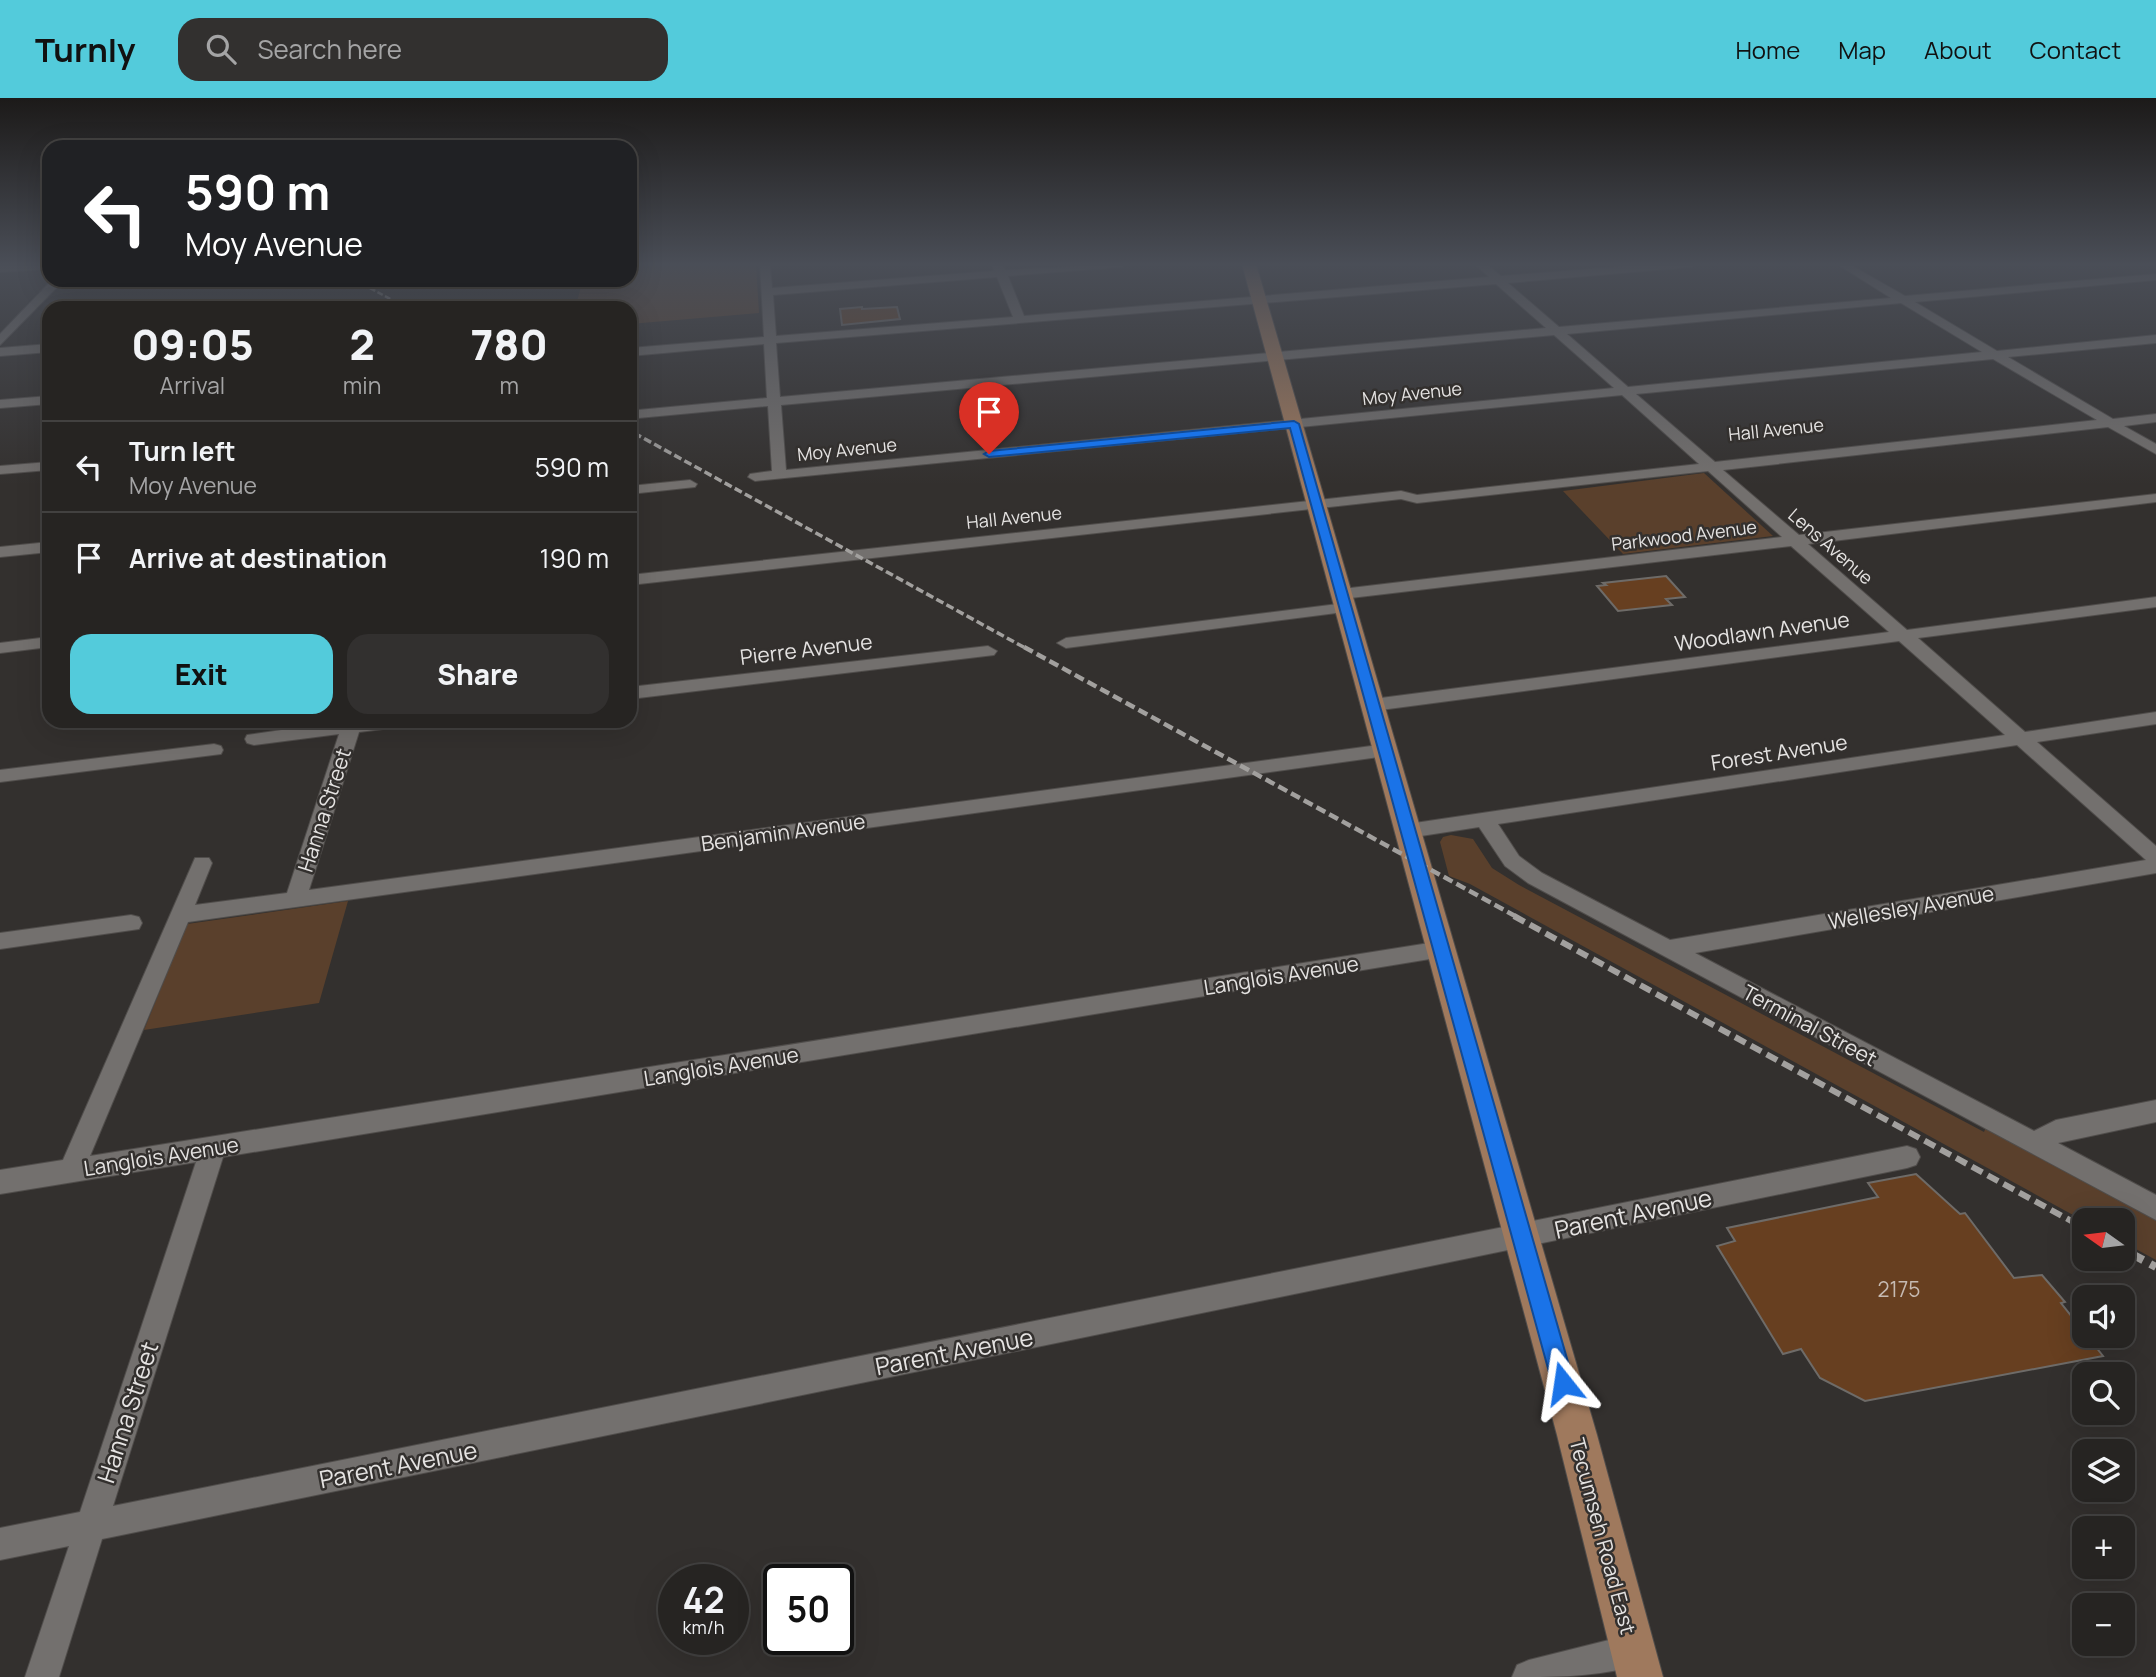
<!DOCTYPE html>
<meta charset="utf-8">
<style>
body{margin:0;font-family:Manrope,sans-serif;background:#32302f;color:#f1f3f6;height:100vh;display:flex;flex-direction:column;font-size:26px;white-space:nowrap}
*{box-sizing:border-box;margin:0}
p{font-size:23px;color:#a4a4a5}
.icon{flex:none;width:38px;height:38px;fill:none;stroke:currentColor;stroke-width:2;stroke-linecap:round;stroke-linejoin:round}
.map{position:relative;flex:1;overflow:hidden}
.details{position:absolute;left:42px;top:203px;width:595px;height:427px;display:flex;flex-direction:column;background:#262422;border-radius:21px;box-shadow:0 7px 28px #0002,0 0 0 2px #424140}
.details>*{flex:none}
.guide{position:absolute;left:42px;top:42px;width:595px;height:147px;border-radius:21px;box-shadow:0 7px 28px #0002,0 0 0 2px #424140;background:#202124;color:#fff;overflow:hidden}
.needle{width:46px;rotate:284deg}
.buttons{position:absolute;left:2072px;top:1110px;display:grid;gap:14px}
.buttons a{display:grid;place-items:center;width:63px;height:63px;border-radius:14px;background:#262422;box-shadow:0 7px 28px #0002,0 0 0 2px #424140;font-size:35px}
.speed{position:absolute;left:658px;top:1466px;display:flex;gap:14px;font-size:35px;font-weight:700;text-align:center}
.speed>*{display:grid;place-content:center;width:91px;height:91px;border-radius:50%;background:#262422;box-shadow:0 7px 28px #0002,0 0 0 2px #424140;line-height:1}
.speed small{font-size:18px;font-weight:400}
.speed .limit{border:4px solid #111;border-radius:10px;background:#fff;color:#111}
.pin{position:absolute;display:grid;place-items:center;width:60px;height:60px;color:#fff;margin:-72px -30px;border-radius:50% 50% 50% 0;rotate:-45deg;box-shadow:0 0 7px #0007}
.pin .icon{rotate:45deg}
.me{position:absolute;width:77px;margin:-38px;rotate:345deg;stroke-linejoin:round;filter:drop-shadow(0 0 5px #0008)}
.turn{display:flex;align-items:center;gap:24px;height:147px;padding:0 28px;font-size:32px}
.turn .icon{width:91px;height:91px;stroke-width:2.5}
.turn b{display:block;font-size:49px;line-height:60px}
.eta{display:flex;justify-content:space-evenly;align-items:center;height:119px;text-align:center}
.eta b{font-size:42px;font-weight:800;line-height:49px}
.action{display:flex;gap:14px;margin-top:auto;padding:14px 28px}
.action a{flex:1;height:80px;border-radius:21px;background:#53cbdb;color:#111;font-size:28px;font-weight:800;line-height:80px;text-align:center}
.action a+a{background:#32302f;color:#f1f3f6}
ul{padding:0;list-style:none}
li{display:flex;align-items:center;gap:21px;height:91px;padding:0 28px;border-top:2px solid #424140}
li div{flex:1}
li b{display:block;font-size:26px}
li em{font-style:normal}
header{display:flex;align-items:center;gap:42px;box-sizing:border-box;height:98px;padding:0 35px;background:#53cbdb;color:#111}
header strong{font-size:33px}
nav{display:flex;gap:38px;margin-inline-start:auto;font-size:24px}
.search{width:490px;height:63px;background:#32302f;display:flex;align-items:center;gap:18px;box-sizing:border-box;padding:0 24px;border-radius:21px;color:#a4a4a5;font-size:26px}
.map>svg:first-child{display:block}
.green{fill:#5a402c}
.building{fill:#673f20;stroke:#6e6b68;stroke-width:2}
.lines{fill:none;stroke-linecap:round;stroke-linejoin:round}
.minor-casing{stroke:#504d4b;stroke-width:2}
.major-casing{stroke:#504d4b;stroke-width:2}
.minor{fill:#73706e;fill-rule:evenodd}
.major{fill:#9f795d;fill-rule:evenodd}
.rail-far4{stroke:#a2a09e;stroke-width:2.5;stroke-dasharray:6 2.5;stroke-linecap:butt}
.rail-far3{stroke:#a2a09e;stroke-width:3.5;stroke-dasharray:8 3.5;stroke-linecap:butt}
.rail-far2{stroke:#a2a09e;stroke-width:4.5;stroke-dasharray:10 4.5;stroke-linecap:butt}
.rail-far1{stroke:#a2a09e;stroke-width:6;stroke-dasharray:12 6;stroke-linecap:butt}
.rail{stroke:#a2a09e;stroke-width:8;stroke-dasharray:15 8;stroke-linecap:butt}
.route{fill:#1a73e8;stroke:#114b97;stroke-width:2}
.labels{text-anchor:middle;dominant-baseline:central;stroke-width:5;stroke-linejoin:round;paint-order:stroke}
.far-street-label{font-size:18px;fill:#e5e3e2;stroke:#33302e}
.street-label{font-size:21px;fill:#e5e3e2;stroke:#33302e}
.near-number-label{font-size:21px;fill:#c6bab2}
.near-street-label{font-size:24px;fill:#e5e3e2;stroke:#33302e}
</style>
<header>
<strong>Turnly</strong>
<div class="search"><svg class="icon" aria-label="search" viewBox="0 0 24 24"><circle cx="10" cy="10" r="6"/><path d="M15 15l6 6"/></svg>Search here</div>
<nav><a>Home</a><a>Map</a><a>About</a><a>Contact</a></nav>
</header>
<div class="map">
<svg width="2156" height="1579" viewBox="0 0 2156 1579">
<rect width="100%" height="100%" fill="#33302e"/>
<path class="green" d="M630 166H756L759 215 630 226V210H575L583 182H630Z
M1704 375 1773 438 1623 456 1563 393Z
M1451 737 1473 741 1492 770 1519 787 1984 1034 1986 1029 2156 1119V1162L2123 1144V1122L2084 1123 1470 786 1449 778 1440 744 1443 739Z
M348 803 319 905 144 932 187 826Z"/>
<path class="building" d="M862 209V211L897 209 900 221 842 227 840 211Z
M1666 478 1685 499 1666 501 1672 507 1618 513 1597 488 1606 487 1603 485Z
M1916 1076 1960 1116 1965 1115 2014 1180 2042 1177 2065 1204 2061 1205 2103 1258 1865 1303 1820 1280 1801 1251 1783 1256 1717 1148 1735 1143 1727 1130 1878 1099 1868 1085Z"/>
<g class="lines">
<g class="minor-casing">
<path id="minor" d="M49 166V171L0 174V168Z
M760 166H770L772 190 994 173 992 166H1002L1005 172 1126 166 1121 169 1008 178 1024 218 1489 179 1475 166H1486L1501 178 1654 166H1696L1691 169 1508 185 1559 229 1891 200 1837 166H1849L1905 198 2156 176V182L1915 204 1997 253 2156 237V245L2008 259 2113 321 2156 316V324L2124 328 2156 346V356L2108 329 1723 372 1799 437 2156 396V404L1808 446 1907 532 2156 499V509L1918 540 2025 634 2156 614V626L2037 644 2156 748V775L1695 855 2034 1033 2056 1022 2156 1002V1024L2058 1045 2156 1097V1122L1528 785 1505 768 1479 729 1408 740 1401 738 1398 733 1408 726 2005 637 1899 543 1373 613 1367 611 1364 607 1373 601 1889 534 1791 448 1342 501 1334 496 1342 491 1782 439 1708 373 1417 405 1401 401 630 487V477L1401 393 1417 397 1699 366 1622 297 755 383 748 379 750 376 772 373 768 308 638 320 631 316 638 312 767 300 764 246 630 258V250L764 239ZM997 179 1013 219 776 238 773 197ZM1496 186 1546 230 780 299 776 245ZM1901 205 1982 254 1628 289 1567 236ZM1554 237 1614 290 786 372 781 307ZM1993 261 2097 322 1715 364 1636 296ZM2017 647 2146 762 1670 842 1542 775 1519 758 1498 726Z
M52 182H64L0 247V236Z
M49 246V254L0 258V250Z
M49 298V306L0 310V302Z
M49 364V372L0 376V368Z
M690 382 697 386 695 389 630 396V388Z
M49 444V454L0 459V449Z
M1346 505 1352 507V513L1066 550 1057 545 1066 540Z
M49 539V549L0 555V545Z
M988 548 997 553 994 557 630 601V589Z
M344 623H408L399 629 359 634 309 792 1386 646 1395 652 1386 658 188 824 90 1058 1442 843 1450 845 1453 851 1450 857 1442 859 223 1059 113 1408 1907 1048 1916 1051 1920 1059 1916 1067 1907 1070 102 1441 59 1579H25L69 1448 0 1462V1430L80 1414 196 1064 0 1096V1072L63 1062 195 760H209L212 765 195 807 287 795 339 636 254 647 247 645 245 641 247 637Z
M214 646 221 648 223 652 221 656 0 684V672Z
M131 817 139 819 142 825 139 831 0 851V835Z
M1633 1536 1645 1541 1650 1553 1645 1565C1602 1579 1558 1579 1512 1579L1517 1567 1529 1562Z"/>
</g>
<g class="major-casing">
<path id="major" d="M1242 166H1256L1597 1337 1663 1579H1617L1557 1337Z"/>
</g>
<use href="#minor" class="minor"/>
<use href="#major" class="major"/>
<path class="rail-far4" d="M355 182 407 210
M630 333 637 337"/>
<path class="rail-far3" d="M634 335 1027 551"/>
<path class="rail-far2" d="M1024 549 1517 819"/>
<path class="rail-far1" d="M1514 818 2084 1130
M2123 1151 2133 1157"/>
<path class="rail" d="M2130 1155 2156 1169"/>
</g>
<linearGradient id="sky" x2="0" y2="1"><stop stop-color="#1c1a19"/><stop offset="0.43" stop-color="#4a4e57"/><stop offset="1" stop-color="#4a4e57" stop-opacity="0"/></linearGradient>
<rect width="2156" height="387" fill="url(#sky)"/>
<path class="route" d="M1294 323 1299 326 1574 1285 1570 1293 1563 1296 1555 1293 1552 1285 1290 330 989 359 984 356 989 353Z"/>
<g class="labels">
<g class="far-street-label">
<text transform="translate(1412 295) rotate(-6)">Moy Avenue</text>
<text transform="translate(1776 331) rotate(-6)">Hall Avenue</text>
<text transform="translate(847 351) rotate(-6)">Moy Avenue</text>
<text transform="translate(1014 419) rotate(-6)">Hall Avenue</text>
<text transform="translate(1684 437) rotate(-7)">Parkwood Avenue</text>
<text transform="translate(1831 448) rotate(41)">Lens Avenue</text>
</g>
<g class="street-label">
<text transform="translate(1762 533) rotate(-8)">Woodlawn Avenue</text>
<text transform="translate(806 551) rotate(-7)">Pierre Avenue</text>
<text transform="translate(1779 654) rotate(-9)">Forest Avenue</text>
<text transform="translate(324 712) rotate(-72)">Hanna Street</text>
<text transform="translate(783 734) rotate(-8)">Benjamin Avenue</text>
<text transform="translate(1911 809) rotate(-10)">Wellesley Avenue</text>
<text transform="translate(1281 877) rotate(-9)">Langlois Avenue</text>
<text transform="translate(1810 927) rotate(28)">Terminal Street</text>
<text transform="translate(721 968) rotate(-9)">Langlois Avenue</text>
<text transform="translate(161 1058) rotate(-9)">Langlois Avenue</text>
<text transform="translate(1603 1438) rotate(75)">Tecumseh Road East</text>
</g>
<g class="near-number-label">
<text x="1899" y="1191">2175</text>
</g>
<g class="near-street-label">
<text transform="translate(1633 1115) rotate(-12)">Parent Avenue</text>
<text transform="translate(954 1253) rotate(-11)">Parent Avenue</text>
<text transform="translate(127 1314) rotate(-72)">Hanna Street</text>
<text transform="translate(398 1366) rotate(-11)">Parent Avenue</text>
</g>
</g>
</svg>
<div class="buttons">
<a><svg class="needle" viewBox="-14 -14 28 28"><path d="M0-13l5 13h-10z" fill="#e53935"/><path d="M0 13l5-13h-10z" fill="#a4a4a5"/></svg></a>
<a><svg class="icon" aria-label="sound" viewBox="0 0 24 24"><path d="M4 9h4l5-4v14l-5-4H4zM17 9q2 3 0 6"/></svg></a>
<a><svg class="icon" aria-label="search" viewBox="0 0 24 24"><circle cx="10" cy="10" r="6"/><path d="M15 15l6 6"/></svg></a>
<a><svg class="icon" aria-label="layers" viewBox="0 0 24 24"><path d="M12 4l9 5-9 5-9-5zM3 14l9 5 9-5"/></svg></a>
<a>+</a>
<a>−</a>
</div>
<div class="speed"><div>42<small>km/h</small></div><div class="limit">50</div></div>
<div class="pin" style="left:989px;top:356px;background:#d93025"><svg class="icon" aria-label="arrive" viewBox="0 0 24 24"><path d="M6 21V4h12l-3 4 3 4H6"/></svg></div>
<svg class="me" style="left:1563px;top:1285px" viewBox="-20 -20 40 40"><path d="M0-17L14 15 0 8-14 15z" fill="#1a73e8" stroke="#fff" stroke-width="4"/></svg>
<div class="guide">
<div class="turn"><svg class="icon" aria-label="left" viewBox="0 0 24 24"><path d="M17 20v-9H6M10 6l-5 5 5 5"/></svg><div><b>590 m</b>Moy Avenue</div></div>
</div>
<section class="details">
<div class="eta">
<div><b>09:05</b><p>Arrival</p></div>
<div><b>2</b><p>min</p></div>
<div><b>780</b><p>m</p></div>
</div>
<ul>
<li><svg class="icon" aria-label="left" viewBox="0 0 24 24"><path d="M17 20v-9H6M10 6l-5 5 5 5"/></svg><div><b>Turn left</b><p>Moy Avenue</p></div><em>590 m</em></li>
<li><svg class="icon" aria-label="arrive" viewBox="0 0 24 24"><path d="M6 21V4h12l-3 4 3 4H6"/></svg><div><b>Arrive at destination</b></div><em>190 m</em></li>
</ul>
<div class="action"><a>Exit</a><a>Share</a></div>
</section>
</div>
